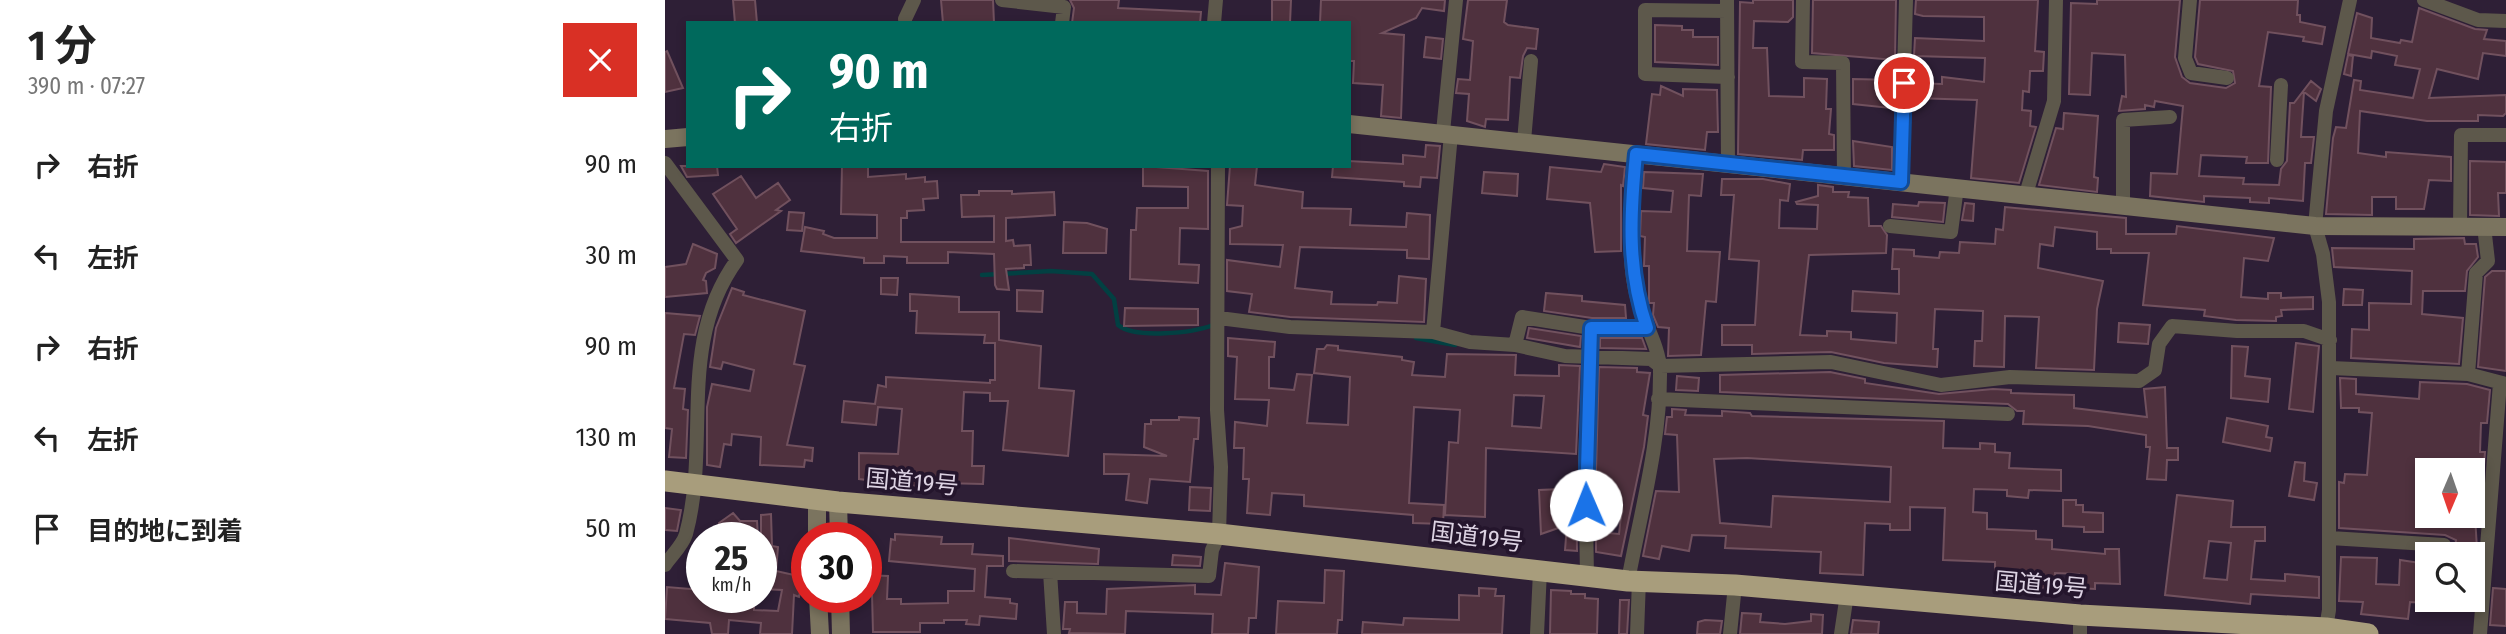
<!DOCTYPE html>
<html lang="ja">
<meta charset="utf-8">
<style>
body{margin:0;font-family:"Fira Sans Condensed","Noto Sans JP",sans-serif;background:#f6f6f6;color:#222;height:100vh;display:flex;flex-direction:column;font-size:26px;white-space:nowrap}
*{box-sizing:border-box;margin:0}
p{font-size:23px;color:#767676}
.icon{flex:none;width:38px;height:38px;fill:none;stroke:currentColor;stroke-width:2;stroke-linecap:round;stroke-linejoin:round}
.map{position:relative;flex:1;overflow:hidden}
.drawer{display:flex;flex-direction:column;background:#fff;width:665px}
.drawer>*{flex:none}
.top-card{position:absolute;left:21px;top:21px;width:665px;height:147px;border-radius:0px;box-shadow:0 4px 10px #0003;background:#00695c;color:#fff;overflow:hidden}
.needle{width:46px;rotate:182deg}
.tools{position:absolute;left:1750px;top:458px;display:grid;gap:14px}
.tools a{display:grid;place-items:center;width:70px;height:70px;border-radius:0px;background:#fff;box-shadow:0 4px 10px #0003;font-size:35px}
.speed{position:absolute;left:21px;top:522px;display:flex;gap:14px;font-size:35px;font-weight:700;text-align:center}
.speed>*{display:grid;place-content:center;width:91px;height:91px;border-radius:50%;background:#fff;box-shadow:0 4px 10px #0003;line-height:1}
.speed small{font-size:18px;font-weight:400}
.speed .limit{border:10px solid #d22;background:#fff;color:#111}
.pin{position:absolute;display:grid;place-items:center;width:60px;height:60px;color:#fff;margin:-30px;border:4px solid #fff;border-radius:50%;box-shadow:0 2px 7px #0007}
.me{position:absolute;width:77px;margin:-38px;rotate:359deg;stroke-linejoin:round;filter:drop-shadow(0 0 5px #0008)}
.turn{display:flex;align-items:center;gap:24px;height:147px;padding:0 28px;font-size:32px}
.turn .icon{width:91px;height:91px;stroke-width:2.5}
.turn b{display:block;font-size:49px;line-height:60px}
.round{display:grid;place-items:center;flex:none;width:74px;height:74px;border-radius:0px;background:#f6f6f6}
.summary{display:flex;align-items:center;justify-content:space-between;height:119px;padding:0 28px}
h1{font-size:42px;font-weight:700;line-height:52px}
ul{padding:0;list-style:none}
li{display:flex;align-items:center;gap:21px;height:91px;padding:0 28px}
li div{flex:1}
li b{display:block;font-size:26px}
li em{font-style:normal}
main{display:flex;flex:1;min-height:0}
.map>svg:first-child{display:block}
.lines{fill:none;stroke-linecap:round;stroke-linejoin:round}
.stream{stroke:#024042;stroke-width:4.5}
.building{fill:#4f313e;stroke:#71515e;stroke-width:2;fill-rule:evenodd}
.street{stroke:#5d584b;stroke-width:14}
.secondary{stroke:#7b745f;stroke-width:18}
.highway{stroke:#a89d7c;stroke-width:21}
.route-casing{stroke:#114b97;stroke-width:18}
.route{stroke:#1a73e8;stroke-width:12}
.labels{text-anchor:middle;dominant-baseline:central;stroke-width:7;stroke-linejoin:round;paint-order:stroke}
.street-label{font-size:24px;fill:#dcd2e2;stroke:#24152c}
</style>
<main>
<section class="drawer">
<div class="summary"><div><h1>1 分</h1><p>390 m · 07:27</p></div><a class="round" style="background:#d93025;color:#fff"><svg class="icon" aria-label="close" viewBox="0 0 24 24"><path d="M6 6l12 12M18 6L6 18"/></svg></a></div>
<ul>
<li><svg class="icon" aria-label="right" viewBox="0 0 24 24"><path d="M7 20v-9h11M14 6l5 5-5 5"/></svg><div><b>右折</b></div><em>90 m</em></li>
<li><svg class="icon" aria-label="left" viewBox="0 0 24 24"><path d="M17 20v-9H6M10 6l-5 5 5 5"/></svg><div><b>左折</b></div><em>30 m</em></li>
<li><svg class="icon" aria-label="right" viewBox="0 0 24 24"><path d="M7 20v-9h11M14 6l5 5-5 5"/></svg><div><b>右折</b></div><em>90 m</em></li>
<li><svg class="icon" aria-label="left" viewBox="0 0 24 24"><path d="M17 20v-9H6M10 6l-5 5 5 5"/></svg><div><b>左折</b></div><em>130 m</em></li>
<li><svg class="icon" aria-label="arrive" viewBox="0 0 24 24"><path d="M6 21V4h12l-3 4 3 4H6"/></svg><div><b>目的地に到着</b></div><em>50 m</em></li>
</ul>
</section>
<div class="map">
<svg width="1841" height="634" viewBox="0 0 1841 634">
<rect width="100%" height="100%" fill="#2e1f36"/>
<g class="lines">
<path class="stream" d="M317 275 386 271 427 274 449 299 453 325C470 339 528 333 548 325
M751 338 790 345"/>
</g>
<path class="building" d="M68 0H90L92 23H70Z
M276 0H328L329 23H278Z
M405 0H454L453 8 536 12 535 23H407L409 8Z
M607 0H626L625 23H607Z
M656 0H780L779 11 757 8 751 18 717 33 739 35 736 118 716 116 718 85 688 83 689 61H684V23H655Z
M803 0H842L839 22 843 25 873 29 871 49 862 48 858 56 855 78 845 77 843 120 821 119 820 127 802 121 804 94 791 93 793 79 805 80 808 41 798 39Z
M1088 0H1128V17L1123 22 1089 21 1088 48H1102L1104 96 1139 97V78L1162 79 1161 109H1166L1164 134 1169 135V150H1138L1137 160 1073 154 1075 2 1088 3Z
M1148 0H1231L1230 60 1147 53Z
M1251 0H1373L1370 51 1379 52 1378 71H1365L1364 92 1358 91 1357 110 1366 111 1365 126 1371 127 1354 183 1306 178 1312 100 1248 98V83L1277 84V77L1319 82 1320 58 1249 56 1250 38 1319 41V17L1258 16 1250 14Z
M1432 0H1515L1510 57 1517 77 1525 83 1561 88 1570 83 1568 71 1533 64 1530 57 1535 0H1633L1632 15H1635V22L1660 27 1657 44 1638 41 1639 37 1603 32 1594 86 1606 87 1603 163H1581L1582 157 1536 155 1534 176 1579 178 1578 184 1614 185 1616 169 1622 161 1625 103H1629L1646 81 1656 89 1651 101 1639 92 1636 137H1649L1646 163H1640L1638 201 1604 198V203L1585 202V198L1539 196V202L1485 196 1486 173 1512 174 1518 106 1490 101 1489 107 1480 105V109L1454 111 1457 96 1461 97 1460 55 1427 53 1425 95 1404 94 1406 3 1432 4Z
M1754 8 1810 29 1822 30 1819 39 1841 41V56L1818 53 1813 79 1772 69 1764 98 1841 95V113L1838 116 1813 115V121H1762L1695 111 1693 153 1721 157V152L1786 157V181L1764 180 1759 209H1731V197H1707V215L1661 214 1668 138 1671 127 1681 128 1689 80 1696 81 1695 90 1748 98 1755 69 1730 65 1732 56 1707 51 1706 58 1683 54 1692 13 1707 18 1706 38 1735 43 1736 40 1747 42Z
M990 25 1017 26V30H1028V37H1053V65L990 62Z
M761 37 778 39 776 59 759 57Z
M2 51 18 88 0 92V52Z
M1683 55 1688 56 1686 76 1679 74Z
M1188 79 1229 80V97H1225V108L1188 104Z
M996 86 1018 96V89L1052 90 1053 132H1042L1040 150 981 144 987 94 995 95Z
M1399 113 1433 116 1429 177 1433 178 1432 192 1374 185 1391 128 1398 129Z
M1188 141 1227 147V170L1189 166Z
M761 145 775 146 772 178 756 177 755 187 739 186V182L667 177 668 166H684V161L738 164V155L760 157Z
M1805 161 1841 162V193H1833L1834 216 1805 215Z
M939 164 960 167 958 186 956 185V251L930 252 925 203 882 199 885 167 936 172Z
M16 166H52L53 175 22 177Z
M177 166H203V177L241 174V179L260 177V182L272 181 273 198 258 199 259 210 242 211V218H236V242H329V216L297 217 296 195H314V191H347V194L389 192 390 215 341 218V241L348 240 349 246 365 245 366 265H359V268L341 269 344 290 332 289 330 285 329 254 283 252V263H242V257L219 256V263H199V258L136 251 140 227 159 231 158 234 169 238H212V215L176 214Z
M478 166 543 171V229L515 228 514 264 534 265 533 283 465 279 466 230H471L472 208H523V187L478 186Z
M565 166H592L590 185 638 192 637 208 686 209 685 225 741 227 742 213 765 215 764 259 742 258V250L635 247 630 288 667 292 666 304 712 305 713 302 732 303 734 276 761 279 759 322 625 317 584 312 587 294 562 291V260L615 267 618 245 565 244V229L577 226 578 206 562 205Z
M819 172 853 174 852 196 817 193Z
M979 172 1038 174 1036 196 1024 195 1022 251 1055 252 1051 302 1041 301 1036 355 1003 356 1004 328 993 327 988 315 989 303H984V266H979L980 237 975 236 976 211 1006 212 1008 191 978 188Z
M76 176 91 198 113 183 125 200 111 210 116 211 71 243 65 234 72 229 48 194Z
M1057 179H1098L1125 184 1123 201 1115 200 1114 228 1152 229 1153 205 1132 204 1131 202 1153 196V185L1168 187V192H1184L1183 197 1203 198 1204 226H1216L1222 235 1221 253 1144 255 1135 335 1162 336V331L1186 332V339L1231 343 1232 313 1187 311 1188 291 1234 294V269H1227L1228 249 1249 250V256L1274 258 1275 252 1294 253 1295 242 1330 244 1331 229 1338 230 1340 207 1461 218V234H1511L1512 226 1609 238 1603 261 1579 258 1576 297 1603 299V293H1616V298L1648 297V309L1616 310 1617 316 1611 317V321L1571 320 1539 316 1540 310 1478 305 1484 253H1446V249H1432V232L1390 227 1388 246 1375 244 1373 268 1438 281 1432 309 1429 370 1371 368 1374 317 1340 316 1339 367 1309 366 1310 341H1317L1318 311 1270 309 1268 349H1273L1272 367 1219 363 1166 352 1087 354V345H1057V325H1090L1094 261 1064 259 1069 195H1056Z
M1254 202 1280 203 1278 222 1227 217 1228 204 1253 206Z
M1300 203 1309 204 1308 221 1297 220Z
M124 212 139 213 137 231 122 230Z
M399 222 422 223 442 229 441 253H398Z
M1799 238 1800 244H1811L1813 257 1802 271 1800 291H1758L1757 314 1798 318 1794 364 1686 358 1687 329 1704 330V303L1746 304 1747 271 1669 267 1667 248 1749 249V239Z
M28 244 52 254 50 268 41 273 38 280 41 281 42 293 0 297V267L21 264Z
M1827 271H1841V371L1813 367 1820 277Z
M216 278H233L232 295 216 294Z
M67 288 79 292 78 295 140 311 129 364 140 366 122 445 148 448 147 461 140 460 139 467 95 465 96 437 67 434 66 445 59 444 55 467 42 465V407L47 384 85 391 89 370 58 362 56 369 45 367 51 328Z
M1679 289 1698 290 1697 305H1678Z
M352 290 378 291 377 312 352 311Z
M881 293 917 296V301L960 305 961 318H927L879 311Z
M245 294 294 297V312H334V340L376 346 374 388 409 391 403 456 338 450 343 401H325V393L299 392 297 431H308L307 466H319L318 484 276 483V487H261L194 479V453L233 454 237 409 213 407 211 425 177 422 179 401 210 404 213 385 221 387V377L325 383V380H330V343H319L320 335 251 333 252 311H245Z
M460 308 533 309V325L459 326Z
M0 313 35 316 30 335 19 334 9 388 20 389 18 409 23 410 21 458 4 457 7 429 0 428Z
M1454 323 1485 325 1483 344 1453 342Z
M864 328 916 336 915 347 862 338Z
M563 338 610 342 609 357H604V388L629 390 632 374 647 375 642 423 683 425 685 377 649 373 652 349H659L662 345 673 346V350L737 357V360L749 362 747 375 780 377 782 354 851 355 850 375 894 376V365L915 366 911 454 821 448 820 517 780 515 784 442 793 443 795 410 749 407 744 503 779 505 778 524 748 523V515L639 506V495L607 493 605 515 582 513 584 479H578L579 448H569L570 422 602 426 604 400 570 399 572 357 563 356ZM849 395 879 396 876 428 847 426Z
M935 338H977L981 349 935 348Z
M1631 343 1654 346 1648 412 1624 409Z
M1567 346 1583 347 1580 376 1605 379 1603 402 1566 398Z
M934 367 972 368V372L985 373 978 415 983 416 979 447 956 556 931 552V532L954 534 957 507 930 504Z
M1165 372 1200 379V383L1274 394 1328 389 1346 390V393L1409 395V408L1482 417 1479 389 1500 387 1502 448H1513V460H1502L1501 480 1482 479 1485 447H1481V435L1423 426 1358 424 1359 411H1352L1343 404 1055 392V375Z
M1012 376 1034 378 1033 391 1011 390Z
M1675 378 1691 379V394L1754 399 1755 382 1802 384 1825 390 1822 423H1816L1815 452H1820L1816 504H1808V471H1785V464L1762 463V517L1810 516 1812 549 1790 548 1791 540 1780 535 1674 528V482L1679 483 1680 474 1702 475 1707 413 1694 412V408H1676Z
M1007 409 1021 410 1020 415 1057 416V411L1085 413 1087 416 1279 421 1278 448 1315 449V443L1330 444V452L1345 453 1344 468 1396 470V491L1364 490 1363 498 1342 496V490L1309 489 1308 512 1322 513V529L1371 531V539L1387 540V549L1440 554V549H1454L1455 584 1430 583V589L1413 588 1414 574 1390 573 1389 588 1330 586V562L1278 560 1280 508 1245 507V530H1225V524L1200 523 1198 575 1155 573 1156 552 1060 548 1061 536 1027 535 1024 551 997 546 994 559 978 556 991 491 1014 492 1012 435 1000 434 1002 417H1007ZM1082 458 1226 467 1225 502 1108 496 1106 527 1055 523 1049 459Z
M514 417 534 418 533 439H529L525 482 485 479 482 503 461 500 464 474H439V454L502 456 479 447 480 424H486V420H514Z
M1562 418 1603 426 1601 437 1607 438 1605 451 1558 442Z
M1630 462 1640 463 1639 481 1652 483 1649 500 1624 496Z
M897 482 911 483 912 551 900 550 902 525 876 534 874 490 897 489Z
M525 487 546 488 545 511 524 510Z
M1512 495 1568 501 1566 527H1600V541H1590L1586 579 1620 581V574L1654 577V598L1586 594 1585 604 1500 595ZM1544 541 1566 543 1562 580 1539 578Z
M1398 500H1411V505H1418V512L1438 513V532H1419V527L1398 526Z
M0 508 16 510 12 531 0 530Z
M68 513 75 521H92L93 537H53L54 523Z
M106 514 107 546 113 547 111 571 138 577 134 597 129 595 127 634H95L96 623 64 620 63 634H47L45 623 0 619 2 587 37 590V597L89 600V610L113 611 117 590 96 589V515Z
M230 534 277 537 276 544H308L307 554 338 556V566H322L320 597 345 599V603L352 604 351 619 315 616 314 625 301 624 302 620H279V623H255V632H208L207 594H201V575L223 576 222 599H236V604L283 603V591H309L310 569 224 561 226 539 230 540Z
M344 538 434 549 433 564 344 561Z
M508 555 536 557 535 566 507 565Z
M1676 557 1712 558 1711 584 1734 585 1735 560 1762 564V603L1745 602 1743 619 1696 614 1698 602 1674 601Z
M560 563 594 567 591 618H584L583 634H547L548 614 461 611 460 634 404 633 405 629H398L400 602H412V613L441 614 442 589 530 585V594L556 595Z
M660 570 679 571 677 620H673L672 634H611L613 601 659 603Z
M814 588 831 589 830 596H839L837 634H697L698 622 738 625 739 618 794 620V595L814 596Z
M1828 588 1841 589V626L1825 625Z
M886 590 906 591V594H920V598L933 599 932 634H885Z
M955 600H964L962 634H954Z
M1077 613 1096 614 1095 622 1120 624 1146 621V614L1158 615 1157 634H1075Z
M1040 620 1057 621 1055 634H1032L1033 622Z
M1188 620 1214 622 1213 634H1186Z"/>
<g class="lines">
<path class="street" d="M337 0 399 7 397 23
M1062 0 1063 165
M1138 0 1137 62 1178 63 1179 176
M1525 0 1520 58 1526 73 1562 78
M1759 0 1813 20 1841 21
M1062 11 980 10V74L1063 77
M240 19 249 0
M549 23 551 0
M778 132 791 0
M859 141 866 61
M1612 160 1616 85
M0 163 72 260C11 344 46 441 21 534 18 545 6 556 0 565
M1236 182 1241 0
M1361 194 1389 101 1391 0
M1458 204V120L1505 117
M1225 226 1286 232 1292 187
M1795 226 1796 135H1841
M554 318 625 327 768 332 805 342 850 345 900 356 986 359 995 366 1166 362 1276 385 1345 377 1474 381 1490 370 1494 344 1507 326 1572 331H1639L1665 340
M768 332 786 134
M850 345 857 317 926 328H982
M1666 368 1803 374 1841 384
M1803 374 1811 273 1823 261 1819 226
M993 399 1343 414
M1665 538 1779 545
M348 571 544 576 547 550 554 534 556 467 552 410 553 166
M385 572 389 634
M922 576 920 457 926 328
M963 581C976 511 996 440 995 369 994 346 978 321 972 298 960 252 967 201 971 154
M872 634 875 571
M972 634 974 580
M1065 634 1070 585
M1176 634 1182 594
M1415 634V615
M1660 634 1664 610V302L1658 254 1650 226 1661 111 1685 0
M1815 634 1835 383"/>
<path class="secondary" d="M684 124 1650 226 1841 227
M0 139 23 137
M152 500V537
M173 502 174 537
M153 597 155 634
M175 597 176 634"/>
<path class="highway" d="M0 481 173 502 554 534 963 581 1070 585 1415 615 1661 628 1703 634"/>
</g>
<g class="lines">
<g class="route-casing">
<path id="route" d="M921 505 926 328H982C962 270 965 215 971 154L1236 182 1239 83"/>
</g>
<use href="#route" class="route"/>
</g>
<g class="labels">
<g class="street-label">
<text transform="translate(247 482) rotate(5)">国道19号</text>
<text transform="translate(812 537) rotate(7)">国道19号</text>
<text transform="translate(1376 585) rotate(5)">国道19号</text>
</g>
</g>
</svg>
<div class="tools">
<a><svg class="needle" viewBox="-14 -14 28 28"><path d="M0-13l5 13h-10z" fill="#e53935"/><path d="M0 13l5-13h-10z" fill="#767676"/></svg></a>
<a><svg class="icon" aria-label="search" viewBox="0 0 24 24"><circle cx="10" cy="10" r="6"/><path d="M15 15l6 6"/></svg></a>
</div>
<div class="speed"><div>25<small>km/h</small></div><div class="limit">30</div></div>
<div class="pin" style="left:1239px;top:83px;background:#d93025"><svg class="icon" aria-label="arrive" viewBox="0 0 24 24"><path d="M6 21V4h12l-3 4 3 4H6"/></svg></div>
<svg class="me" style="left:921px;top:505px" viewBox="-20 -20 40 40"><circle r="19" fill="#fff"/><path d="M0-13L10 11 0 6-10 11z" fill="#1a73e8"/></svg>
<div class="top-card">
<div class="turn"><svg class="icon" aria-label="right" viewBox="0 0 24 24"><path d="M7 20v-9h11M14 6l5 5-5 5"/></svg><div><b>90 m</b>右折</div></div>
</div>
</div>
</main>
